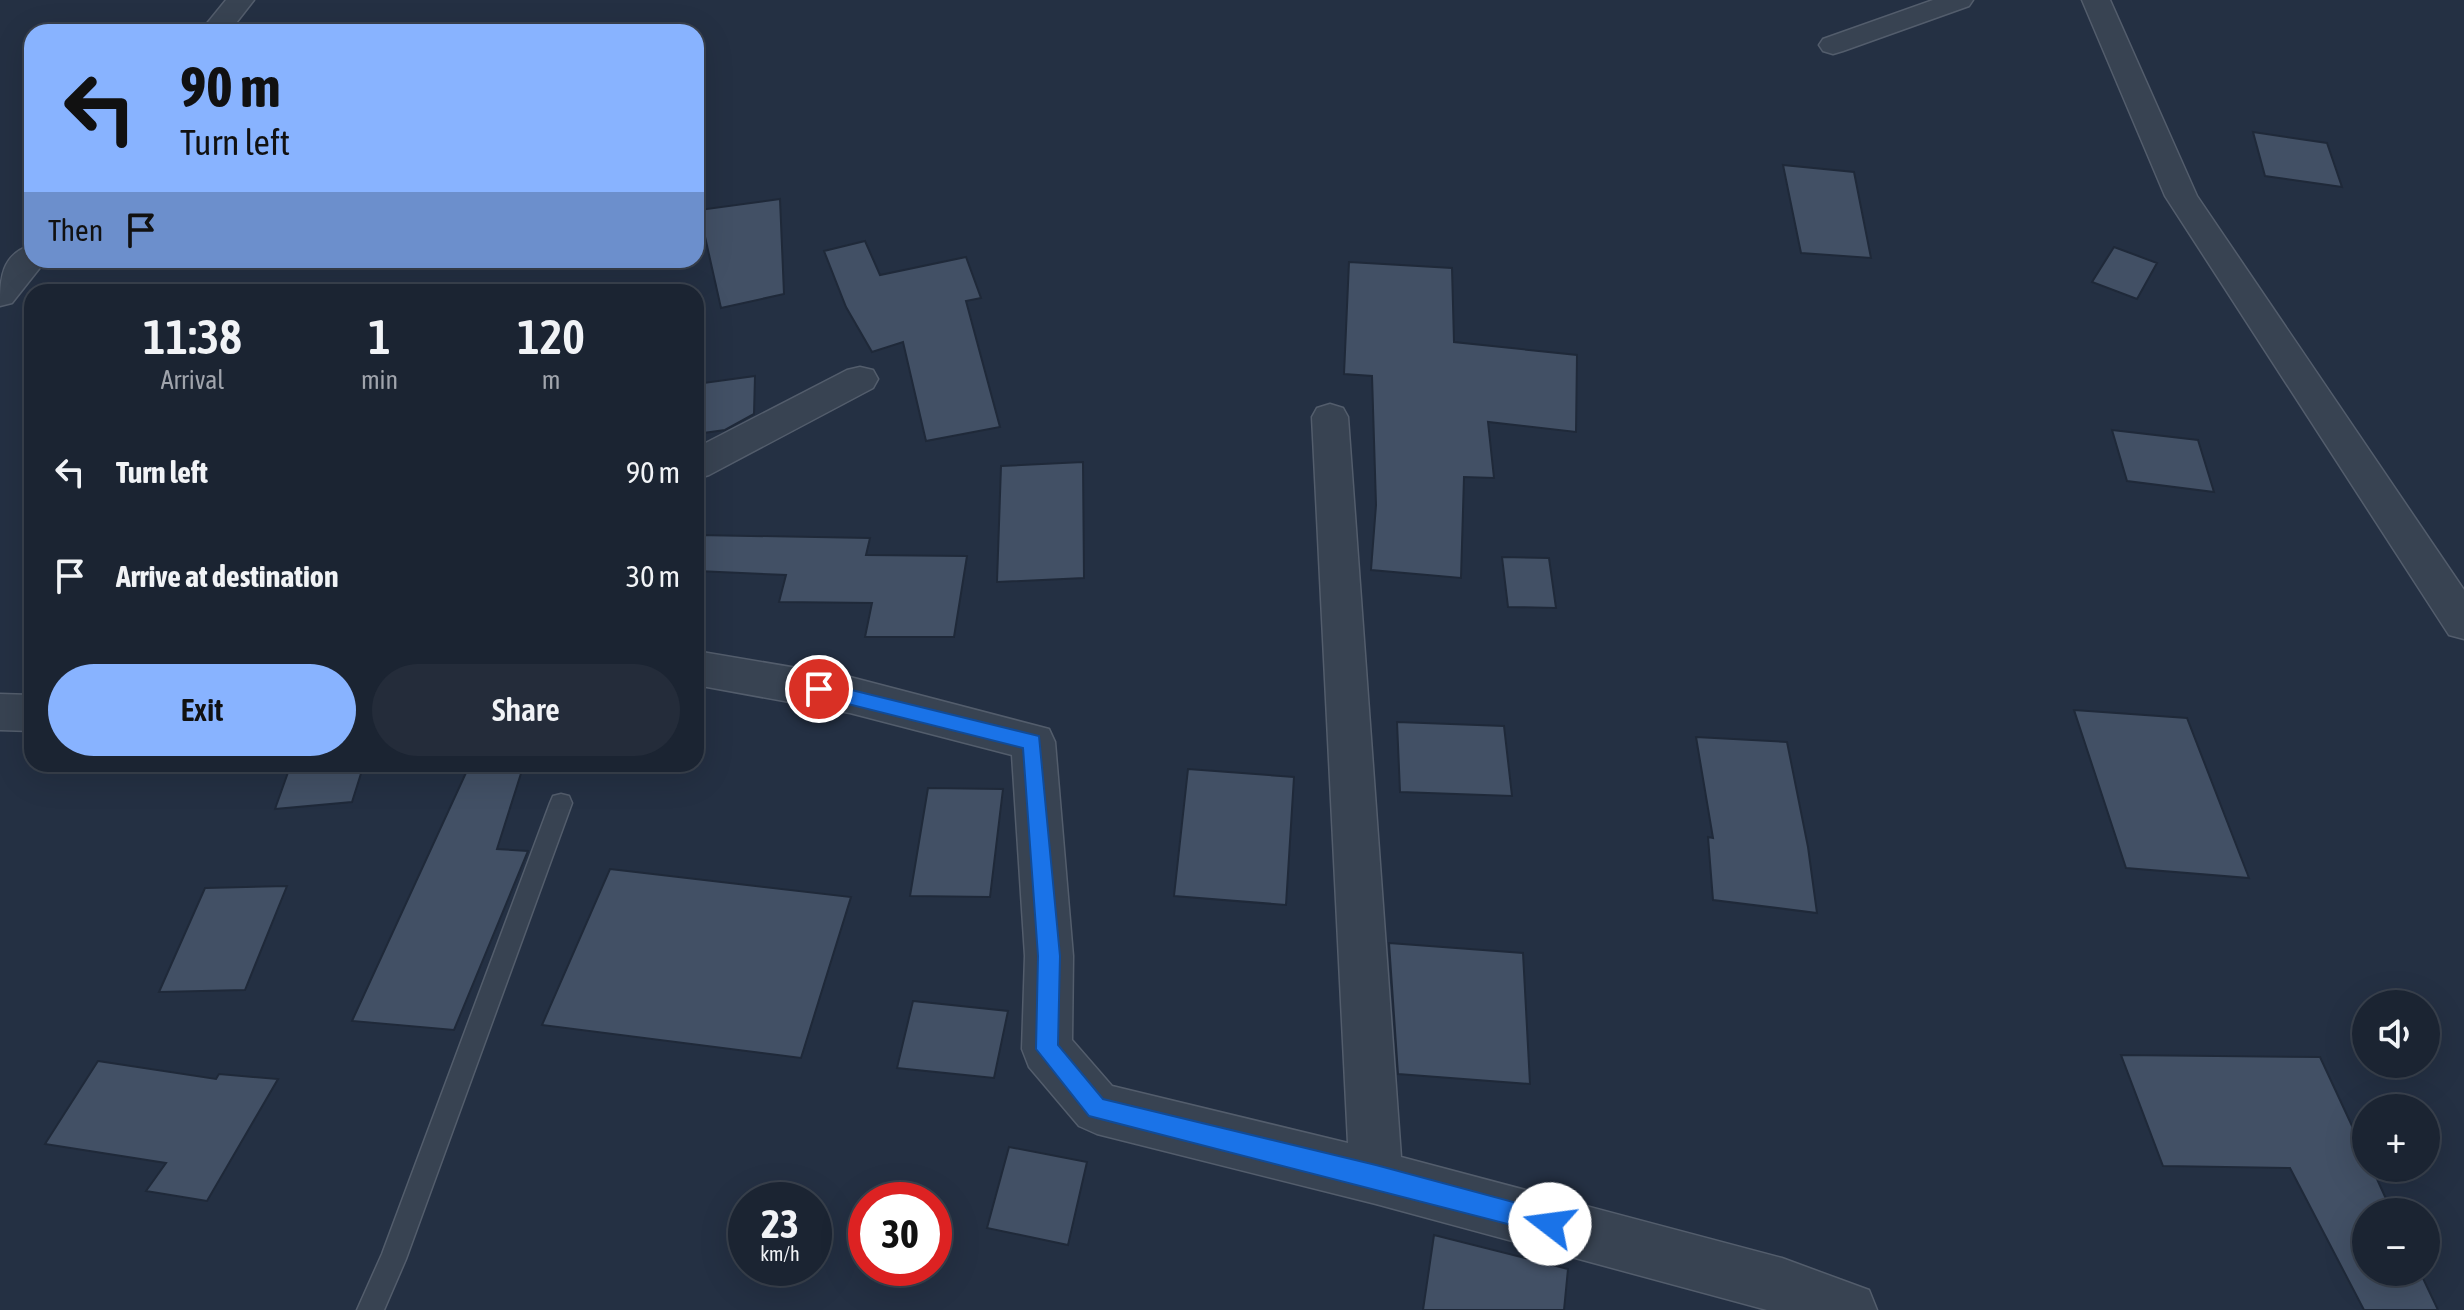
<!DOCTYPE html>
<meta charset="utf-8">
<style>
body{margin:0;font-family:"Asap Condensed",sans-serif;background:#242c3a;color:#f1f3f6;height:100vh;display:flex;flex-direction:column;font-size:30px;white-space:nowrap}
*{box-sizing:border-box;margin:0}
p{font-size:26px;color:#a0a4ac}
.icon{flex:none;width:44px;height:44px;fill:none;stroke:currentColor;stroke-width:2;stroke-linecap:round;stroke-linejoin:round}
.map{position:relative;flex:1;overflow:hidden}
.panel{position:absolute;left:24px;top:284px;width:680px;height:488px;display:flex;flex-direction:column;background:#1b2432;border-radius:24px;box-shadow:0 8px 32px #0002,0 0 0 2px #39414d}
.panel>*{flex:none}
.top-card{position:absolute;left:24px;top:24px;width:680px;height:244px;border-radius:24px;box-shadow:0 8px 32px #0002,0 0 0 2px #39414d;background:#88b3ff;color:#111;overflow:hidden}
.fabs{position:absolute;left:2352px;top:990px;display:grid;gap:16px}
.fabs a{display:grid;place-items:center;width:88px;height:88px;border-radius:50%;background:#1b2432;box-shadow:0 8px 32px #0002,0 0 0 2px #39414d;font-size:40px}
.speed{position:absolute;left:728px;top:1182px;display:flex;gap:16px;font-size:40px;font-weight:700;text-align:center}
.speed>*{display:grid;place-content:center;width:104px;height:104px;border-radius:50%;background:#1b2432;box-shadow:0 8px 32px #0002,0 0 0 2px #39414d;line-height:1}
.speed small{font-size:20px;font-weight:400}
.speed .limit{border:12px solid #d22;background:#fff;color:#111}
.pin{position:absolute;display:grid;place-items:center;width:68px;height:68px;color:#fff;margin:-34px;border:4px solid #fff;border-radius:50%;box-shadow:0 2px 8px #0007}
.me{position:absolute;width:88px;margin:-44px;rotate:285deg;stroke-linejoin:round;filter:drop-shadow(0 0 6px #0008)}
.turn{display:flex;align-items:center;gap:28px;height:168px;padding:0 24px;font-size:36px}
.turn .icon{width:104px;height:104px;stroke-width:2.5}
.turn b{display:block;font-size:56px;line-height:68px}
.then{display:flex;align-items:center;height:76px;padding:0 24px;background:#0003;gap:16px;font-size:30px}
.eta{display:flex;justify-content:space-evenly;align-items:center;height:136px;text-align:center}
.eta b{font-size:48px;font-weight:600;line-height:56px}
.button{display:flex;gap:16px;margin-top:auto;padding:16px 24px}
.button a{flex:1;height:92px;border-radius:48px;background:#88b3ff;color:#111;font-size:32px;font-weight:600;line-height:92px;text-align:center}
.button a+a{background:#242c3a;color:#f1f3f6}
ul{padding:0;list-style:none}
li{display:flex;align-items:center;gap:24px;height:104px;padding:0 24px}
li div{flex:1}
li b{display:block;font-size:30px}
li em{font-style:normal}
.map>svg:first-child{display:block}
.building{fill:#425065;stroke:#1f2939;stroke-width:2}
.lines{fill:none;stroke-linecap:round;stroke-linejoin:round}
.service-casing{stroke:#535d6c;stroke-width:3}
.minor-casing{stroke:#535d6c;stroke-width:3}
.service{fill:#384352;fill-rule:evenodd}
.minor{fill:#384352;fill-rule:evenodd}
.route{fill:#1a73e8;stroke:#114b97;stroke-width:2}
</style>
<div class="map">
<svg width="2464" height="1310" viewBox="0 0 2464 1310">
<rect width="100%" height="100%" fill="#243043"/>
<path class="building" d="M2253 132 2327 143 2342 187 2265 176Z
M1783 165 1854 172 1871 258 1801 253Z
M780 199 784 294 721 308 699 210Z
M865 241 880 275 966 257 981 298 966 301 1000 427 926 441 903 342 872 352 846 307 824 251Z
M2114 247 2157 263 2137 299 2092 282Z
M1349 262 1452 268 1454 342 1577 355 1576 432 1488 422 1494 478 1464 477 1461 578 1371 570 1376 505 1372 376 1344 374Z
M755 376 754 414 725 430 696 434V384Z
M2112 430 2198 440 2214 492 2127 481Z
M1083 462 1084 578 997 582 1001 466Z
M698 535 870 538 866 555 967 556 954 637H865L872 603 779 602 786 575 697 571Z
M1502 557 1549 558 1556 608 1508 607Z
M2074 710 2187 718 2249 878 2126 868Z
M1397 722 1504 726 1512 796 1400 792Z
M1696 737 1787 742 1808 847 1817 913 1713 900 1708 837 1713 838Z
M291 764H364L352 802 275 809Z
M470 764H524L497 849 528 851 454 1030 352 1021Z
M1188 769 1294 777 1286 905 1174 896Z
M928 788 1003 789 990 897 910 896Z
M610 869 851 897 801 1058 542 1025Z
M287 886 245 990 159 992 205 888Z
M1389 943 1523 953 1530 1084 1398 1074Z
M913 1001 1008 1011 994 1078 897 1068Z
M2121 1055 2320 1057 2366 1156V1168H2372L2392 1212H2366V1272H2420L2438 1310H2364L2290 1168 2163 1166Z
M98 1061 216 1079 219 1074 278 1079 207 1201 146 1191 166 1163 45 1144Z
M1009 1147 1087 1162 1068 1245 987 1228Z
M1434 1235 1568 1269 1564 1310H1423Z"/>
<g class="lines">
<g class="service-casing">
<path id="service" d="M561 794 569 796 572 803 406 1259 384 1310H357L382 1254 550 803 553 796Z"/>
</g>
<g class="minor-casing">
<path id="minor" d="M226 0H254L229 32H200Z
M1933 0H1973L1969 6 1843 51 1833 54 1823 51 1819 45 1823 39Z
M2082 0H2110L2197 196 2464 590V639L2449 635 2165 196Z
M32 245V260H46L12 303 0 306C0 279 1 254 32 245Z
M860 367 873 370 878 379 873 388 709 475 696 479V448L847 370Z
M1330 404 1343 408 1348 417 1401 1157 1782 1258 1869 1290 1877 1310H1767L1376 1204 1097 1134 1079 1126 1029 1067 1022 1049 1025 956 1012 755 850 713 696 685V651L850 677 1049 729 1055 742 1073 956 1072 1040 1112 1086 1348 1143 1312 417 1317 408Z
M0 694 32 695V731L0 730Z"/>
</g>
<use href="#service" class="service"/>
<use href="#minor" class="minor"/>
</g>
<path class="route" d="M819 682 1039 736 1060 956 1058 1045 1103 1099 1376 1165 1550 1212 1558 1215 1562 1224 1558 1232 1550 1235 1089 1116 1036 1049 1038 956 1023 748 812 695 810 689 812 684Z"/>
</svg>
<div class="fabs">
<a><svg class="icon" aria-label="sound" viewBox="0 0 24 24"><path d="M4 9h4l5-4v14l-5-4H4zM17 9q2 3 0 6"/></svg></a>
<a>+</a>
<a>−</a>
</div>
<div class="speed"><div>23<small>km/h</small></div><div class="limit">30</div></div>
<div class="pin" style="left:819px;top:689px;background:#d93025"><svg class="icon" aria-label="arrive" viewBox="0 0 24 24"><path d="M6 21V4h12l-3 4 3 4H6"/></svg></div>
<svg class="me" style="left:1550px;top:1224px" viewBox="-20 -20 40 40"><circle r="19" fill="#fff"/><path d="M0-13L10 11 0 6-10 11z" fill="#1a73e8"/></svg>
<div class="top-card">
<div class="turn"><svg class="icon" aria-label="left" viewBox="0 0 24 24"><path d="M17 20v-9H6M10 6l-5 5 5 5"/></svg><div><b>90 m</b>Turn left</div></div>
<div class="then">Then<svg class="icon" aria-label="arrive" viewBox="0 0 24 24"><path d="M6 21V4h12l-3 4 3 4H6"/></svg></div>
</div>
<section class="panel">
<div class="eta">
<div><b>11:38</b><p>Arrival</p></div>
<div><b>1</b><p>min</p></div>
<div><b>120</b><p>m</p></div>
</div>
<ul>
<li><svg class="icon" aria-label="left" viewBox="0 0 24 24"><path d="M17 20v-9H6M10 6l-5 5 5 5"/></svg><div><b>Turn left</b></div><em>90 m</em></li>
<li><svg class="icon" aria-label="arrive" viewBox="0 0 24 24"><path d="M6 21V4h12l-3 4 3 4H6"/></svg><div><b>Arrive at destination</b></div><em>30 m</em></li>
</ul>
<div class="button"><a>Exit</a><a>Share</a></div>
</section>
</div>
